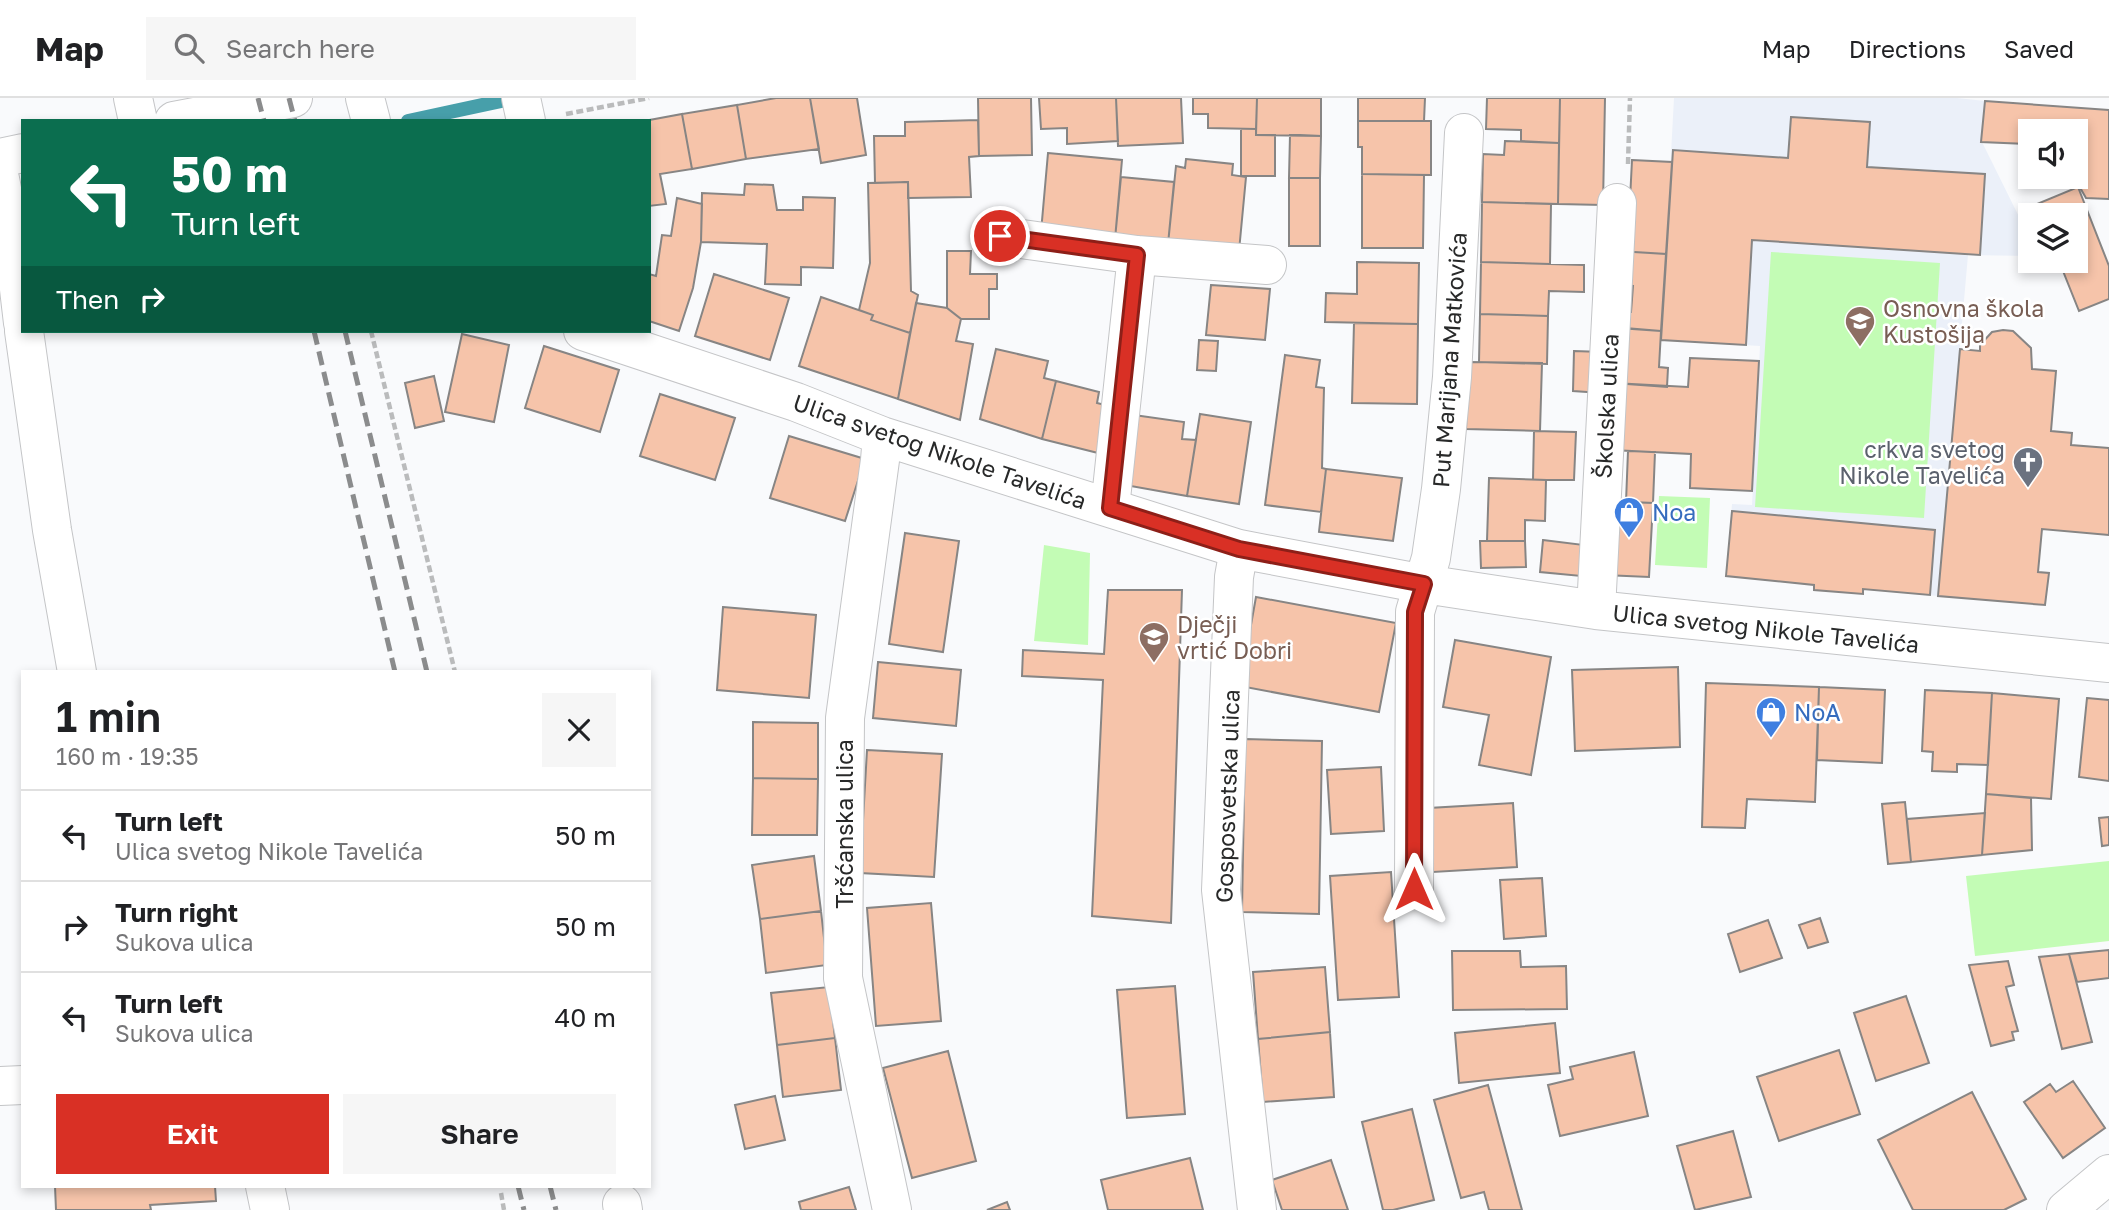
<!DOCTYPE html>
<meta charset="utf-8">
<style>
body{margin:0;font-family:"Golos Text",sans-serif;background:#f6f6f6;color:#202124;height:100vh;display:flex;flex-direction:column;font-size:26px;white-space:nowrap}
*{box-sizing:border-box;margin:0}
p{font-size:23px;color:#757577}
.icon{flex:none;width:38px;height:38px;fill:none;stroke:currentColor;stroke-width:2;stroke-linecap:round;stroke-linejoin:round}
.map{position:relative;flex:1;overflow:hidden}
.drawer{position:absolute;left:21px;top:572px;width:630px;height:518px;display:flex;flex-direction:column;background:#fff;border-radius:0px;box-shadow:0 4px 10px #0003}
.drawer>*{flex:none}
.banner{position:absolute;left:21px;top:21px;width:630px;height:214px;border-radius:0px;box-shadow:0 4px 10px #0003;background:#0b6e4f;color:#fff;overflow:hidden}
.buttons{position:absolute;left:2018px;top:21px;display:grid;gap:14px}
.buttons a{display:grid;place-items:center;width:70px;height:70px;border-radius:0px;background:#fff;box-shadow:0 4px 10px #0003;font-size:35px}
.pin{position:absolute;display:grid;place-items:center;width:60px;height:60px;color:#fff;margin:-30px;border:4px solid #fff;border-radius:50%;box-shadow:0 2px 7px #0007}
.me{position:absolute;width:77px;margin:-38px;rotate:0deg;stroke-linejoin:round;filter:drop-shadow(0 0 5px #0008)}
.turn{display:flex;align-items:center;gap:24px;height:147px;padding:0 35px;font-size:32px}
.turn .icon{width:91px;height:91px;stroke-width:2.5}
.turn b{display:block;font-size:49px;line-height:60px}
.then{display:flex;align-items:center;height:66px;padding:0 35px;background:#0003;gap:14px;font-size:26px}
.round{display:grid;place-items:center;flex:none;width:74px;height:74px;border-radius:0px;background:#f6f6f6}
.head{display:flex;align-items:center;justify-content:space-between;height:119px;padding:0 35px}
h1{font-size:42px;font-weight:600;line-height:52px}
.button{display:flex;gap:14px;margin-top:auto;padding:14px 35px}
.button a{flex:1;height:80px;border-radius:0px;background:#d93025;color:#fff;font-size:28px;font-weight:600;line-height:80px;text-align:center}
.button a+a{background:#f6f6f6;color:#202124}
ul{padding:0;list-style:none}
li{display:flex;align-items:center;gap:21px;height:91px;padding:0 35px;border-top:2px solid #e0e0e0}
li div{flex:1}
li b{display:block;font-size:26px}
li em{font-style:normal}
header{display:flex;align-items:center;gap:42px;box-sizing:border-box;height:98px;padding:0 35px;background:#fff;border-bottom:2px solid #e0e0e0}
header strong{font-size:33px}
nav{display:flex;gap:38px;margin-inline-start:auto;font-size:24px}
.search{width:490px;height:63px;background:#f6f6f6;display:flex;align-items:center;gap:18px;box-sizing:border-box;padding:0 24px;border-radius:0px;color:#757577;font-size:26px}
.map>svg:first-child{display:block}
.built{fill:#ebf0f9}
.green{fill:#c3fcb5}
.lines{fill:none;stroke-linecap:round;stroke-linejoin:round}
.stream{stroke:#479faa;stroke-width:14}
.building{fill:#f6c4aa;stroke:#878584;stroke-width:2}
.minor-casing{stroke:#c4c5c7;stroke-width:40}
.path{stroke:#babbbc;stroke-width:4.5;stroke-dasharray:7 3.5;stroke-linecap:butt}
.minor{stroke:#fff;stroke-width:38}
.rail{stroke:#8b8c8d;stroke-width:5;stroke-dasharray:14 7;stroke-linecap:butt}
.route-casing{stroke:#8d1f18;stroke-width:18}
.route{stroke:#d93025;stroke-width:12}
.labels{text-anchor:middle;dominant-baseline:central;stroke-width:5;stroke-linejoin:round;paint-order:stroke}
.education-label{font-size:23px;fill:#785e54;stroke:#fff;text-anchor:start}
.street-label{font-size:23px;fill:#282929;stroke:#fff}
.worship-label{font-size:23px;fill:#5b616d;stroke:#fff;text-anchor:end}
.shop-label{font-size:23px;fill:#366cbe;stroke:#fff;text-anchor:start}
</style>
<header>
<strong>Map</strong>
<div class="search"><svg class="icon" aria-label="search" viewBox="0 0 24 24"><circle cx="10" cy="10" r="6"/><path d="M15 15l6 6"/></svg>Search here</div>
<nav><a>Map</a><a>Directions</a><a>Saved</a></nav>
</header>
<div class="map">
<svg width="2109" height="1112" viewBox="0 0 2109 1112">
<rect width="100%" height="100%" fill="#f9fafc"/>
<path class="built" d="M1674 0H1957L1985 3 1982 44 2030 141V158L1968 157 1938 498 1864 491 1863 496 1814 492 1813 487 1726 478 1732 406 1752 407 1760 248 1661 242Z"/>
<path class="green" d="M1771 154 1940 165 1924 420 1755 409Z
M1659 398 1710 400 1707 470 1655 467Z
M1044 447 1090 455 1088 547 1034 543Z
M2109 763V843L1975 858 1966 778Z"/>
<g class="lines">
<path class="stream" d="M408 23 515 0"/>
</g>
<path class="building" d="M776 0H810L819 51 746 61 737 7Z
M810 0H857L866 57 821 65Z
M978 0H1031L1032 57 979 58Z
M1039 0H1116L1118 43 1067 46V30L1041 31Z
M1116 0H1181L1183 45 1118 48Z
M1193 0H1257L1256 31 1208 30V16H1193Z
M1257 0H1321V38L1256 37Z
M1358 0H1425L1424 23H1358Z
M1487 0H1560L1559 45 1521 43V32L1486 31Z
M1560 0H1605L1603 107 1558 106Z
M1985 3 2109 12V101L2086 100 2074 79H2076V33H2030V58L2027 46 1981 44Z
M737 7 746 61 692 71 682 16Z
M682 16 692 71 660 76 666 106 649 108V23H644Z
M1791 19 1870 24 1867 69 1985 76 1980 157 1752 142 1746 247 1661 242 1673 52 1788 60Z
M978 22 979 58 969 59 971 99 908 100V84L875 85 874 38H905V24Z
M1358 23H1431V77L1362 76V49H1358Z
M1241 31H1256V37H1275V78H1241Z
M1290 37 1321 38 1320 80H1289Z
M1505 43 1559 45 1558 106 1482 104 1483 56 1504 57Z
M1048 55 1122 62 1115 141 1041 134Z
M1186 61 1233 66 1232 77 1246 79 1239 153 1168 146 1176 68 1185 70Z
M1632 62 1672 64 1666 156 1618 153 1629 122Z
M1362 76 1424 77 1423 150H1362Z
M1121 79 1174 84 1168 146 1115 141Z
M1289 80H1320V148H1289Z
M908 84 911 193 918 197 910 235 871 222 873 217 859 212 870 165 868 85Z
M745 86 773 87 777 112H803V99L835 100 833 170 801 169V187L765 186 767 146 701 144 702 95 744 97Z
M2078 89 2109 168V201L2079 213 2059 163H2076V117H2042L2037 106Z
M677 100 702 106 701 144 693 190 679 233 649 223V176L656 178 662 137 671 138Z
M1482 104 1551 106 1550 166 1481 164Z
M947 153H971L970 176H997V191H989V221H961L947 210Z
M1618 153 1666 156 1661 233 1625 230 1626 214H1631L1633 188 1615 187Z
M1357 164 1419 165 1418 226 1325 224 1326 195 1357 196Z
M1481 164 1584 167V194L1549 193 1548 218 1480 216Z
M714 176 789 200 770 262 695 238Z
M1211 187 1270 191 1265 242 1206 237Z
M821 199 873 217 871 222 910 235 898 301 799 268Z
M916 205 947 210 961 221 956 243 973 246 960 322 898 301Z
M1480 216 1548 218 1547 266 1479 264Z
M1354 225 1418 226 1417 306 1352 305Z
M1618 230 1661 233 1659 269 1668 270 1667 289 1614 285Z
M2003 232 2013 233 2031 250 2032 271 2056 273 2051 333 2072 335 2071 347 2109 350V437L2042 431 2038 474 2049 475 2045 507 1938 498 1960 251 1980 253V247L1992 234Z
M462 236 509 247 494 324 445 314Z
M1199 242 1218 243 1216 273 1197 272Z
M544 248 619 272 600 334 525 310Z
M996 251 1048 263 1044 280 1056 283 1042 341 980 321Z
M1574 253 1602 254 1601 295 1573 293Z
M1285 257 1320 262 1316 289 1324 290 1322 370 1326 371 1321 414 1265 407Z
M1690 260 1759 263 1752 393 1690 390 1691 356 1612 352 1614 285 1688 289Z
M1468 264 1542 265 1540 333 1466 331Z
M434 278 444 323 415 330 405 285Z
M1056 283 1099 294 1097 305 1109 308 1098 355 1042 341Z
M660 296 735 320 715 382 640 358Z
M1200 316 1251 324 1239 406 1187 398Z
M1134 317 1184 324 1182 341 1196 342 1187 398 1125 387Z
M1534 333 1576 334 1574 382H1533Z
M789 338 865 361 845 423 770 400Z
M1628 353 1655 354 1653 405 1626 404Z
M1326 371 1402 380 1393 443 1319 434Z
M1489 380 1546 382 1545 423 1525 422V443H1487Z
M1608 403 1653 405 1649 479 1604 477Z
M1732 413 1935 432 1930 497 1863 491V496L1814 492V487L1726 478Z
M905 435 959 443 943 554 889 546Z
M1543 442 1584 447 1581 478 1540 474Z
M1480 443H1525L1526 469 1481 470Z
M1108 492H1182L1171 825 1092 818 1103 582 1022 578 1023 552 1104 556Z
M1256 499 1396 525 1379 614 1240 588Z
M723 509 816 517 809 600 717 592Z
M1455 542 1551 559 1531 677 1479 667 1489 617 1443 609Z
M878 564 961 572 956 628 873 620Z
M1678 569 1680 649 1575 653 1572 572Z
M1706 585 1819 589 1815 704 1747 701 1745 730 1702 729Z
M1819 589 1885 592 1882 665 1817 662Z
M1925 592 1992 595 1988 667 1957 666V674L1932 673 1933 654 1922 653Z
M1992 595 2059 601 2051 701 1986 696Z
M2087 600 2109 602V683L2079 679Z
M753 624 818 625V681L753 680Z
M1245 641 1322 643 1319 816 1242 814Z
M867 652 942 656 934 779 860 775Z
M1381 669 1384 733 1331 736 1327 672Z
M753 680 818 681 817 737H752Z
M1986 696 2031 700 2032 752 1982 757Z
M1905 704 1911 764 1888 766 1882 706Z
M1513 705 1517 769 1433 774 1429 710Z
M1985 715 1982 757 1911 764 1907 721Z
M2109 719V747L2102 748 2099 720Z
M814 758 821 813 760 821 752 767Z
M1391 774 1399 899 1338 902 1330 778Z
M1542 780 1546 838 1504 841 1500 782Z
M931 805 941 923 876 928 867 810Z
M821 813 827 867 766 875 760 821Z
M1820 820 1828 844 1808 850 1799 827Z
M1768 822 1782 860 1740 874 1728 836Z
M2109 852V880L2077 884 2069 856Z
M1452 853H1520L1521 869 1566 868 1567 911 1453 912Z
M2069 856 2092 944 2062 951 2039 859Z
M2008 863 2014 887 2006 889 2018 933 2012 934 2014 942 1991 948 1969 867Z
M1325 869 1330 934 1258 941 1253 874Z
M1175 888 1185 1016 1127 1020 1117 892Z
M829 889 835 940 777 947 771 895Z
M1906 898 1929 965 1876 983 1854 915Z
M1555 925 1560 975 1459 985 1455 935Z
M1330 934 1334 999 1263 1004 1258 941Z
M835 940 841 992 783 999 777 947Z
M1839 952 1860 1016 1779 1043 1757 979Z
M948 953 976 1063 912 1080 883 970Z
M1634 954 1648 1018 1560 1038 1548 987 1573 981 1570 969Z
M2073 983 2105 1030 2063 1060 2024 1004 2050 986 2056 994Z
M1488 987 1522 1112H1489L1484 1094 1461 1100 1434 1002Z
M1972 994 2026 1101 2004 1112H1913L1878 1042Z
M775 998 785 1042 745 1051 735 1007Z
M1412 1011 1434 1102 1393 1112H1383L1362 1024Z
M1733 1033 1751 1099 1695 1112 1677 1048Z
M1190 1060 1203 1112H1108L1101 1082Z
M1331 1062 1348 1112H1282L1272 1082Z
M55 1088H215L216 1103 150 1107 151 1112H56Z
M849 1089 856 1112H801L799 1104Z
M1007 1104 1010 1112H987Z"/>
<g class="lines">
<g class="minor-casing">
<path id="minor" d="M133 0 138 23
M365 0 371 23
M521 0 526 23
M174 23 293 0
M0 60 23 55
M0 81 15 157 0 162
M1000 138 1137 157 1267 167
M15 157 23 225
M24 233 52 432 77 574
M583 233 796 304 882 338 1239 451 1424 486 1596 512 2109 565
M882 338 880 362 845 620 843 880 892 1112
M1110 410 1137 157
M1239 451 1234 479 1221 792 1257 1112
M1596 512 1617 105
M1414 791 1415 514 1431 460 1441 391 1452 279 1464 35
M0 988 23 987
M265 1088 270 1112
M622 1106 623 1112
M2066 1112 2109 1076"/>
</g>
<path class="path" d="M566 16 649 0
M1628 66 1630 0
M371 233 455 574
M501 1095 504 1112"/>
<use href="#minor" class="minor"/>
<path class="rail" d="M258 0 264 23
M289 0 295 23
M314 233 395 574
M345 233 427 574
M518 1088 524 1112
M550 1088 556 1112"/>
</g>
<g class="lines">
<g class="route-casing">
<path id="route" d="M1000 138 1137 157 1110 410 1239 451 1424 486 1415 514 1414 791"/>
</g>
<use href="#route" class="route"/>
</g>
<defs>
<g id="school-pin" transform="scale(1.575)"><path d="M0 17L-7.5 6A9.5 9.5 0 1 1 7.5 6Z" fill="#8d6e63" stroke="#fff"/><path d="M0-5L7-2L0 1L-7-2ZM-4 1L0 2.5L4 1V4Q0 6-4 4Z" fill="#fff"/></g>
<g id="church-pin" transform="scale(1.575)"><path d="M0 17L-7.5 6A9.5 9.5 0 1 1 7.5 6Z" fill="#6b7280" stroke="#fff"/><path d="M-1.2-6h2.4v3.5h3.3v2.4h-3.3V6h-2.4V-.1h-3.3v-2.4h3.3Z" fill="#fff"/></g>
<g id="shop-pin" transform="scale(1.575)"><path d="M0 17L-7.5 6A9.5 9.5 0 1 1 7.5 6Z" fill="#3f7fe0" stroke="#fff"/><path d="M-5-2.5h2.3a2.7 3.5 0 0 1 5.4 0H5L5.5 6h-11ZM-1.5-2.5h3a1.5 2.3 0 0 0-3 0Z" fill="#fff"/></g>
</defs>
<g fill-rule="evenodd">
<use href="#school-pin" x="1860" y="223"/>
<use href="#church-pin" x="2028" y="364"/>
<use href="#shop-pin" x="1629" y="414"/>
<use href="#school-pin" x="1154" y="539"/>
<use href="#shop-pin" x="1771" y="614"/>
</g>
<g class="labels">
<g class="education-label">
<text x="1883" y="210">Osnovna škola<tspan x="1883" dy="26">Kustošija</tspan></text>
<text x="1177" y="526">Dječji<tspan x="1177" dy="26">vrtić Dobri</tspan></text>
</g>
<g class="street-label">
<text transform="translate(1449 262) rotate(-86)">Put Marijana Matkovića</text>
<text transform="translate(1606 308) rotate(-87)">Školska ulica</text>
<text transform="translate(940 353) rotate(19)">Ulica svetog Nikole Tavelića</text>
<text transform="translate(1766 530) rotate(6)">Ulica svetog Nikole Tavelića</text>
<text transform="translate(1227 698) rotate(-88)">Gosposvetska ulica</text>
<text transform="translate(844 726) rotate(-90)">Tršćanska ulica</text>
</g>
<g class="worship-label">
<text x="2005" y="351">crkva svetog<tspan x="2005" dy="26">Nikole Tavelića</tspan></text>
</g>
<g class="shop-label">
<text x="1652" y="414">Noa</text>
<text x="1794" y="614">NoA</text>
</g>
</g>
</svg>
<div class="buttons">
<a><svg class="icon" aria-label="sound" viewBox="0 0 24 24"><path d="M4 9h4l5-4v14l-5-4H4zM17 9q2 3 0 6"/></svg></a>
<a><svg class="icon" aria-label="layers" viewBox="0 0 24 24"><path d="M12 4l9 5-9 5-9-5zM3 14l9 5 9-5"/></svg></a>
</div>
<div class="pin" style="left:1000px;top:138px;background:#d93025"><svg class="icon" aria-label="arrive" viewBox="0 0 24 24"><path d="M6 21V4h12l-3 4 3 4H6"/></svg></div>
<svg class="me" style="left:1414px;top:791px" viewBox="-20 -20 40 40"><path d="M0-17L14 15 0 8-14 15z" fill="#d93025" stroke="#fff" stroke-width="4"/></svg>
<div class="banner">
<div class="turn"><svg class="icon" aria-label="left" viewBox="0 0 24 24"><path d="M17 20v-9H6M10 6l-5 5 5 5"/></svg><div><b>50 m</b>Turn left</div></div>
<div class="then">Then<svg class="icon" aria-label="right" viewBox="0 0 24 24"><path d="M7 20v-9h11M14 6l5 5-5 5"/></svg></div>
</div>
<section class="drawer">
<div class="head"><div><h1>1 min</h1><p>160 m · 19:35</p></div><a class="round"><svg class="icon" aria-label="close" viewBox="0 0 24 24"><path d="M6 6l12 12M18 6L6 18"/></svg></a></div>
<ul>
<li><svg class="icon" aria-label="left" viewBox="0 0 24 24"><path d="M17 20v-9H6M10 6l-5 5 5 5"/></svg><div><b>Turn left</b><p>Ulica svetog Nikole Tavelića</p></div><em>50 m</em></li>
<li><svg class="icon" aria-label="right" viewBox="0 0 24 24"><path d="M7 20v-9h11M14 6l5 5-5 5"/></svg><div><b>Turn right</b><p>Sukova ulica</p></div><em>50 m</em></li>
<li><svg class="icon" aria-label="left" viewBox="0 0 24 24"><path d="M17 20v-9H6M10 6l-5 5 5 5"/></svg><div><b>Turn left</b><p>Sukova ulica</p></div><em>40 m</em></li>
</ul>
<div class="button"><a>Exit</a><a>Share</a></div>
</section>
</div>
